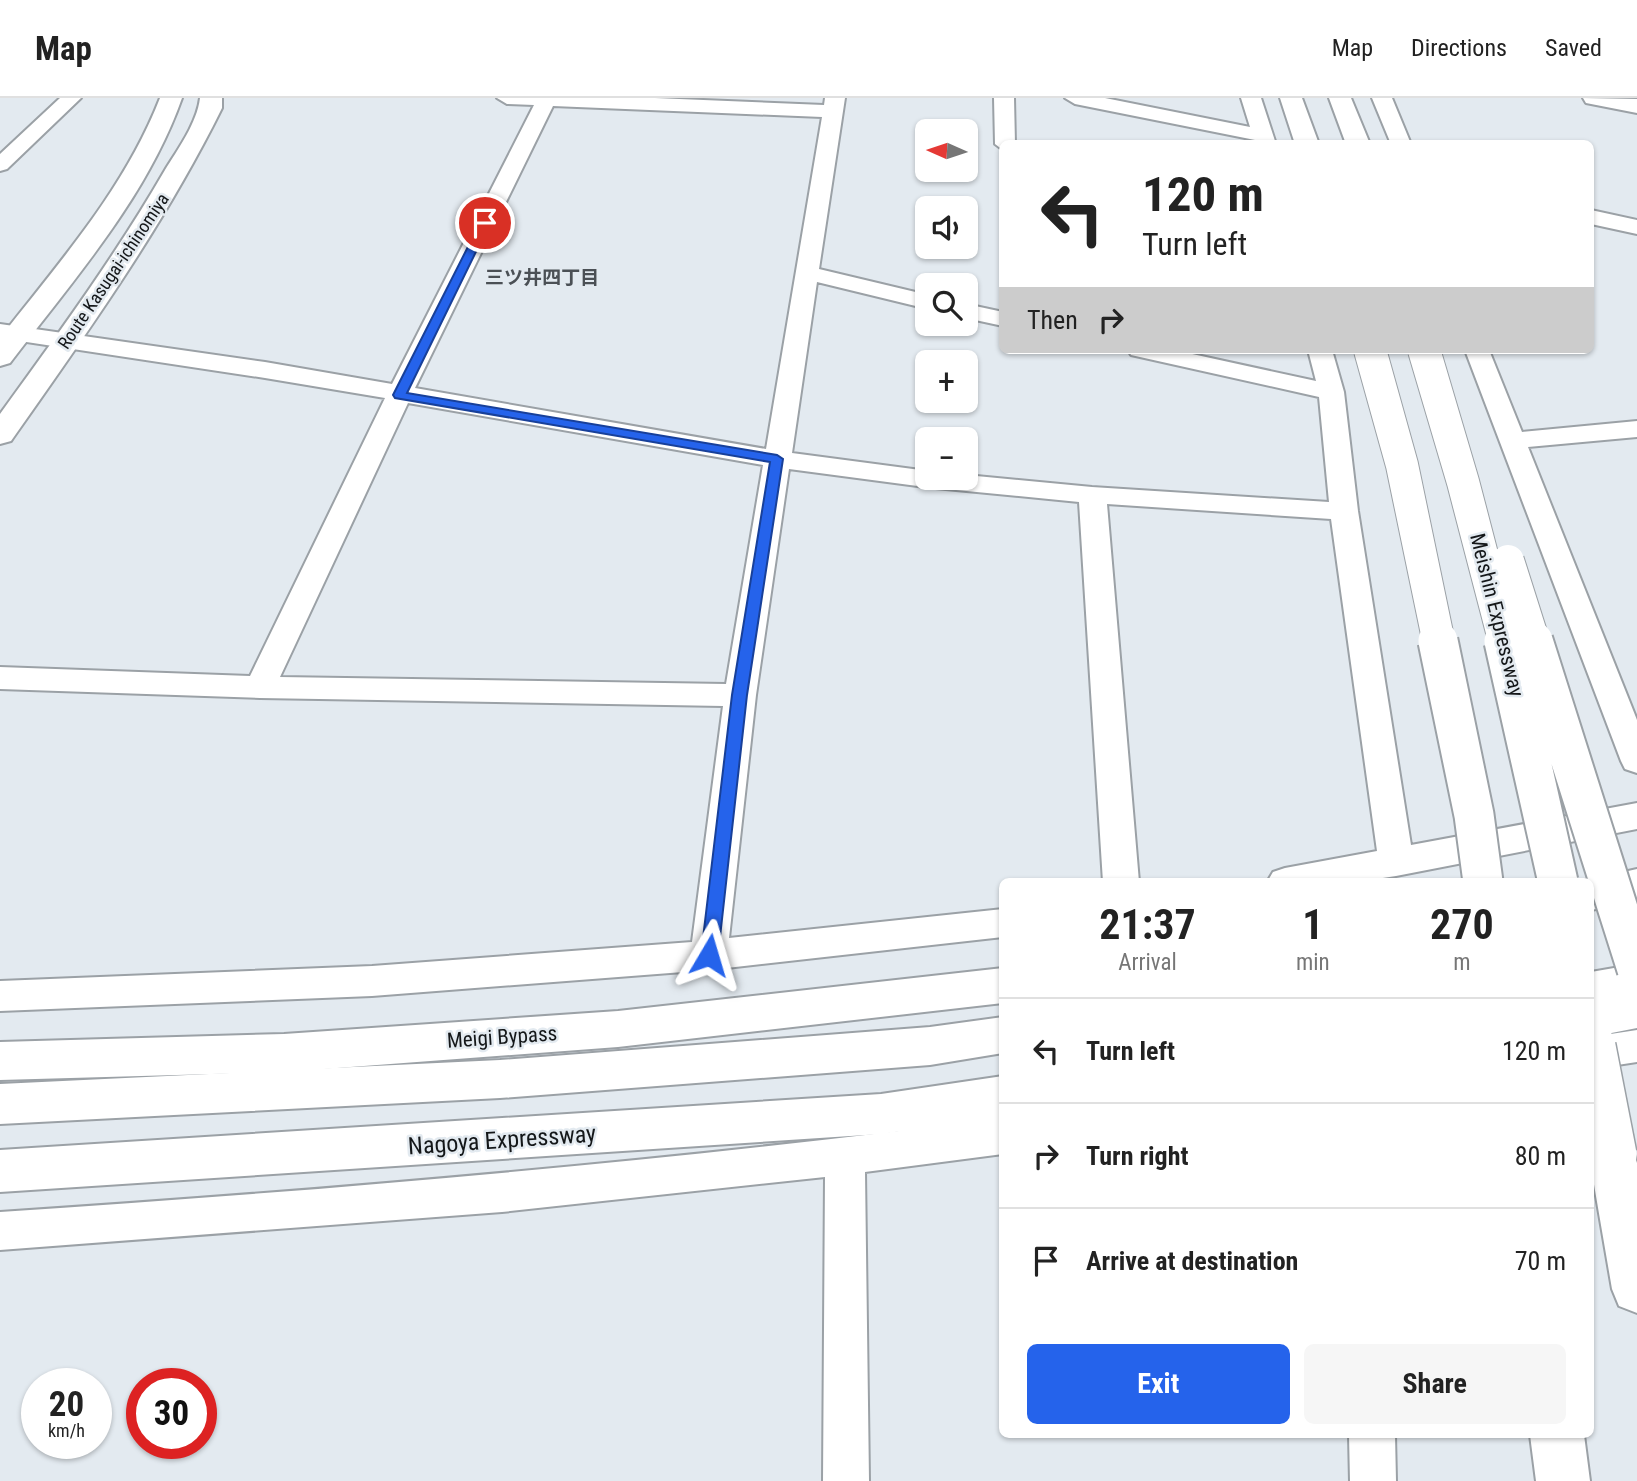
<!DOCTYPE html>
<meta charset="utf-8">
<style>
body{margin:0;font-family:"Roboto Condensed","Noto Sans JP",sans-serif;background:#f6f6f6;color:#222;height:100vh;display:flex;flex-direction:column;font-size:26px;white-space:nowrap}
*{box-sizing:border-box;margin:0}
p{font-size:23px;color:#767676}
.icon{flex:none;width:38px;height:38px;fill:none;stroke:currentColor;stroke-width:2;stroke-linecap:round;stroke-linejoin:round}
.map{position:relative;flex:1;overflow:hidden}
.side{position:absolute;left:999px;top:780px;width:595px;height:560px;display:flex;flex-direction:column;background:#fff;border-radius:10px;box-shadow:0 2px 5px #0004}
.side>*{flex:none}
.top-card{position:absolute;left:999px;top:42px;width:595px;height:214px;border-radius:10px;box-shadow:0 2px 5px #0004;background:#fff;color:#222;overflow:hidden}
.needle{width:46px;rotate:273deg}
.controls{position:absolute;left:915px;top:21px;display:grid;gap:14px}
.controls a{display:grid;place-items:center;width:63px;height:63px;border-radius:10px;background:#fff;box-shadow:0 2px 5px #0004;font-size:35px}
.speed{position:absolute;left:21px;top:1270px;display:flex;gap:14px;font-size:35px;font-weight:700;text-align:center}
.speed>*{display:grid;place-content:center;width:91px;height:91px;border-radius:50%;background:#fff;box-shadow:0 2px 5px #0004;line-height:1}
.speed small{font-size:18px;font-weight:400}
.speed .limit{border:10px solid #d22;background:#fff;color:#111}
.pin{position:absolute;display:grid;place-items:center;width:60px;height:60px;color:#fff;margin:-30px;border:4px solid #fff;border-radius:50%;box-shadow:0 2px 7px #0007}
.me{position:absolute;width:77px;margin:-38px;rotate:7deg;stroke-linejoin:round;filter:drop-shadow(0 0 5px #0008)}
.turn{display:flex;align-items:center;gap:24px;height:147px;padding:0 28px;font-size:32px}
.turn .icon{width:91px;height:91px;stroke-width:2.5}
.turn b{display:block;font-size:49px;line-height:60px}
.then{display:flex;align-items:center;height:66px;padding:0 28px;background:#0003;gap:14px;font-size:26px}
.eta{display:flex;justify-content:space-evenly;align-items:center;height:119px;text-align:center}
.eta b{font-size:42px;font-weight:700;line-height:49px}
.action{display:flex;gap:14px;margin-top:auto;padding:14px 28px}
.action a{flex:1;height:80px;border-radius:10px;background:#2563eb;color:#fff;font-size:28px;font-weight:700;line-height:80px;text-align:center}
.action a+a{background:#f6f6f6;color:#222}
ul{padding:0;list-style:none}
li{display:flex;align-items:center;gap:21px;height:105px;padding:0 28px;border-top:2px solid #e0e0e0}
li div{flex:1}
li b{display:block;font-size:26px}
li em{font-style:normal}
header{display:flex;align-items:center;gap:42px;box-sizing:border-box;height:98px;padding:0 35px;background:#fff;border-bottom:2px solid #e0e0e0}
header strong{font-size:33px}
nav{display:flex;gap:38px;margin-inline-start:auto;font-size:24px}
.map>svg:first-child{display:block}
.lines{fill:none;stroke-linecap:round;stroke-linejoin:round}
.minor-casing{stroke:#9ba1a6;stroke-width:4}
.secondary-casing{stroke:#9ba1a6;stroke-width:4}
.primary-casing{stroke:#9ba1a6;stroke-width:4}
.trunk-casing{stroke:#9ba1a6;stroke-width:4}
.motorway-casing{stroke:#9ba1a6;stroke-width:4}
.minor{fill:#fff;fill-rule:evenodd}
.secondary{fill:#fff;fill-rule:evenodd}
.primary{fill:#fff;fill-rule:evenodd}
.trunk{fill:#fff;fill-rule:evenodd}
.motorway{fill:#fff;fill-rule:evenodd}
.motorway-bridge-far2-casing{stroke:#9ba1a6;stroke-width:34;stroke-linecap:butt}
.motorway-bridge-far1-casing{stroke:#9ba1a6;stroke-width:43;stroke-linecap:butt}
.motorway-bridge-casing{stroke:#9ba1a6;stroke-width:52;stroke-linecap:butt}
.motorway-bridge-far2{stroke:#fff;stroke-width:32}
.motorway-bridge-far1{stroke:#fff;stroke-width:39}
.motorway-bridge{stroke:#fff;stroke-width:49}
.route{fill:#2563eb;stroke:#184099;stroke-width:2}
.labels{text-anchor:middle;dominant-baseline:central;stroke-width:5;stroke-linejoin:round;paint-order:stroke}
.far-street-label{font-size:18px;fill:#141719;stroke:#e3eaf0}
.far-neighbourhood-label{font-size:19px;font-weight:bold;fill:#4b5055;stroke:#e3eaf0}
.street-label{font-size:21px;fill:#141719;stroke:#e3eaf0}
.near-street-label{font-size:24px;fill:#141719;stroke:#e3eaf0}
</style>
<header>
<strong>Map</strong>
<nav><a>Map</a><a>Directions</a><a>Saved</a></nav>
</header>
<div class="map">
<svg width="1637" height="1383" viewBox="0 0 1637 1383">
<rect width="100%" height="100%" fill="#e3eaf0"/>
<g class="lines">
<g class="minor-casing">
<path id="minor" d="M60 0H81L7 71 0 73V56Z
M497 0H655L824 7 825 0H845L819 171 928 197V211L817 184 792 355 928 373V380H966V377L1092 389 1329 404 1319 299 1140 259 1131 257 1128 252H1174L1316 283 1308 252H1332L1344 294 1358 413 1411 747 1637 705V731L1396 778 1356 784H1267L1273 774 1285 770 1377 753 1331 421 1107 406 1139 784H1103L1079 404 925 389 789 371 756 597 729 840 1003 811V839L709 872 372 898 0 913V883L372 868 692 844 723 608 260 600 0 591V569L250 578 385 300 265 280 0 240V226L265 264 392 286 534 7 507 6ZM553 8 822 19 766 351 415 290ZM408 305 763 367 726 586 280 579Z
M994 0H1014L1015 46H1003V52L995 46Z
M1065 0H1105L1250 29 1241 0H1261L1276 46H1256L1255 42 1075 6Z
M1372 0H1392L1411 46H1391Z
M1591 112 1637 122V136L1591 126Z
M966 206 1003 214V228L966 220Z
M1465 252H1489L1522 334 1637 323V339L1528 349 1637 622V675L1625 671 1621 663Z
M1637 932V964L1591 971V939Z
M1003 1020V1056L865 1074 869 1383H823L825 1079 502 1114 0 1152V1114C335 1092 669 1063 1003 1020Z
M1349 1337H1395L1396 1383H1350Z"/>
</g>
<g class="secondary-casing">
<path id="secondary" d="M1583 0 1637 1V15L1586 5Z"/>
</g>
<g class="primary-casing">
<path id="primary" d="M160 0H182C146 101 74 181 10 265L0 268V240C60 163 124 92 160 0Z
M200 0H222V10C163 129 87 235 11 343L0 346V316C58 236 116 157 165 72 178 51 197 25 200 0Z"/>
</g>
<g class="trunk-casing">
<path id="trunk" d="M1637 771V803L1591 812V784H1579Z
M1003 870V905L618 949 284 974 0 982V944L284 936 618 913Z
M1637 894V930L1591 939V903Z
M1003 1000V1040L921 1046 905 1040 898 1026 905 1012 921 1006Z"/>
</g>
<g class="motorway-casing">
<path id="motorway" d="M1280 0H1302L1319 46H1295Z
M1329 0H1351L1370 46H1346Z
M1637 866V900L1591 910V874Z
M1003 919V955L930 967 500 1000 0 1026V986L500 962 930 929Z
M1003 978V1018L881 1036 0 1094V1052L881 996Z
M1612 1036 1629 1042 1637 1065V1215L1619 1208 1612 1191 1591 1069V1052L1595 1042Z
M1530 1337H1584L1590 1383H1536Z"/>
</g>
<use href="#minor" class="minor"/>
<use href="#secondary" class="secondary"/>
<use href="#primary" class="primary"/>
<use href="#trunk" class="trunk"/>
<use href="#motorway" class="motorway"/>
<g class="motorway-bridge-far2-casing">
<path id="motorway-bridge-far2" d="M1370 252 1402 367 1439 545
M1424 252 1463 384 1505 545
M1508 463 1534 545"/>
</g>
<g class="motorway-bridge-far1-casing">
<path id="motorway-bridge-far1" d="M1438 543 1474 717 1483 784
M1504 543 1558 784
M1533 543 1637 871"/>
</g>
<g class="motorway-bridge-casing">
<path id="motorway-bridge" d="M1591 949 1612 1057"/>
</g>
<use href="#motorway-bridge-far2" class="motorway-bridge-far2"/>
<use href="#motorway-bridge-far1" class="motorway-bridge-far1"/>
<use href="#motorway-bridge" class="motorway-bridge"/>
</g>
<path class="route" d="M485 122 490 125 407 295 777 357 783 361 747 597 718 857 715 862H703L701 857 732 597 770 364 395 300 393 297 480 125Z"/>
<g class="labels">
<g class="far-street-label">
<text transform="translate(113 173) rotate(-56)">Route Kasugai-ichinomiya</text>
</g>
<g class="far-neighbourhood-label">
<text x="542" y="179">三ツ井四丁目</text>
</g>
<g class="street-label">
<text transform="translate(1497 517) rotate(76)">Meishin Expressway</text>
<text transform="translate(502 939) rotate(-4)">Meigi Bypass</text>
</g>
<g class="near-street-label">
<text transform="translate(502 1042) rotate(-4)">Nagoya Expressway</text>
</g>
</g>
</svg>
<div class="controls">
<a><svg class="needle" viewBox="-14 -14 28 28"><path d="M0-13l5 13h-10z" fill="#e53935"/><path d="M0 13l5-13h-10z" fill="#767676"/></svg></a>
<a><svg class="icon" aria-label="sound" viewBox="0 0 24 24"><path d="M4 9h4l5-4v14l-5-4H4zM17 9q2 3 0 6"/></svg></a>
<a><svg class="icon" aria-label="search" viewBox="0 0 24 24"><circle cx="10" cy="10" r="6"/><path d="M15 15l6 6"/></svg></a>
<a>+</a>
<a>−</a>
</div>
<div class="speed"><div>20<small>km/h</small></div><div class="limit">30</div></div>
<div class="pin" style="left:485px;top:125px;background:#d93025"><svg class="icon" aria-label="arrive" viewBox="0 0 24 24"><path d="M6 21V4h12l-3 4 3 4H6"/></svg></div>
<svg class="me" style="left:709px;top:857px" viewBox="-20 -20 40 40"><path d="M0-17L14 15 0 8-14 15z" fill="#2563eb" stroke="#fff" stroke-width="4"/></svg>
<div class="top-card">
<div class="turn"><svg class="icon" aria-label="left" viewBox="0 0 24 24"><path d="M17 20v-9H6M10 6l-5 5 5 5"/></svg><div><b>120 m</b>Turn left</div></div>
<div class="then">Then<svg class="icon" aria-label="right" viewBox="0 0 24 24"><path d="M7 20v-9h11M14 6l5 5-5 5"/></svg></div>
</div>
<section class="side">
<div class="eta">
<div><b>21:37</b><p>Arrival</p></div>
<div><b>1</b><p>min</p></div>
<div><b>270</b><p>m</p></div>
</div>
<ul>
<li><svg class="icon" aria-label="left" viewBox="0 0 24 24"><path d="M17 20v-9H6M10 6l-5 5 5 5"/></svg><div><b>Turn left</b></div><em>120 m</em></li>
<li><svg class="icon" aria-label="right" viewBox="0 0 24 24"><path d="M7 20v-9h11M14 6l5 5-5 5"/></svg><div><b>Turn right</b></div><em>80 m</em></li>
<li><svg class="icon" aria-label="arrive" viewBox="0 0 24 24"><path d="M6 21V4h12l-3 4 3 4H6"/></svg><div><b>Arrive at destination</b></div><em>70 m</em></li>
</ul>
<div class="action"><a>Exit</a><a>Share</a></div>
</section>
</div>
